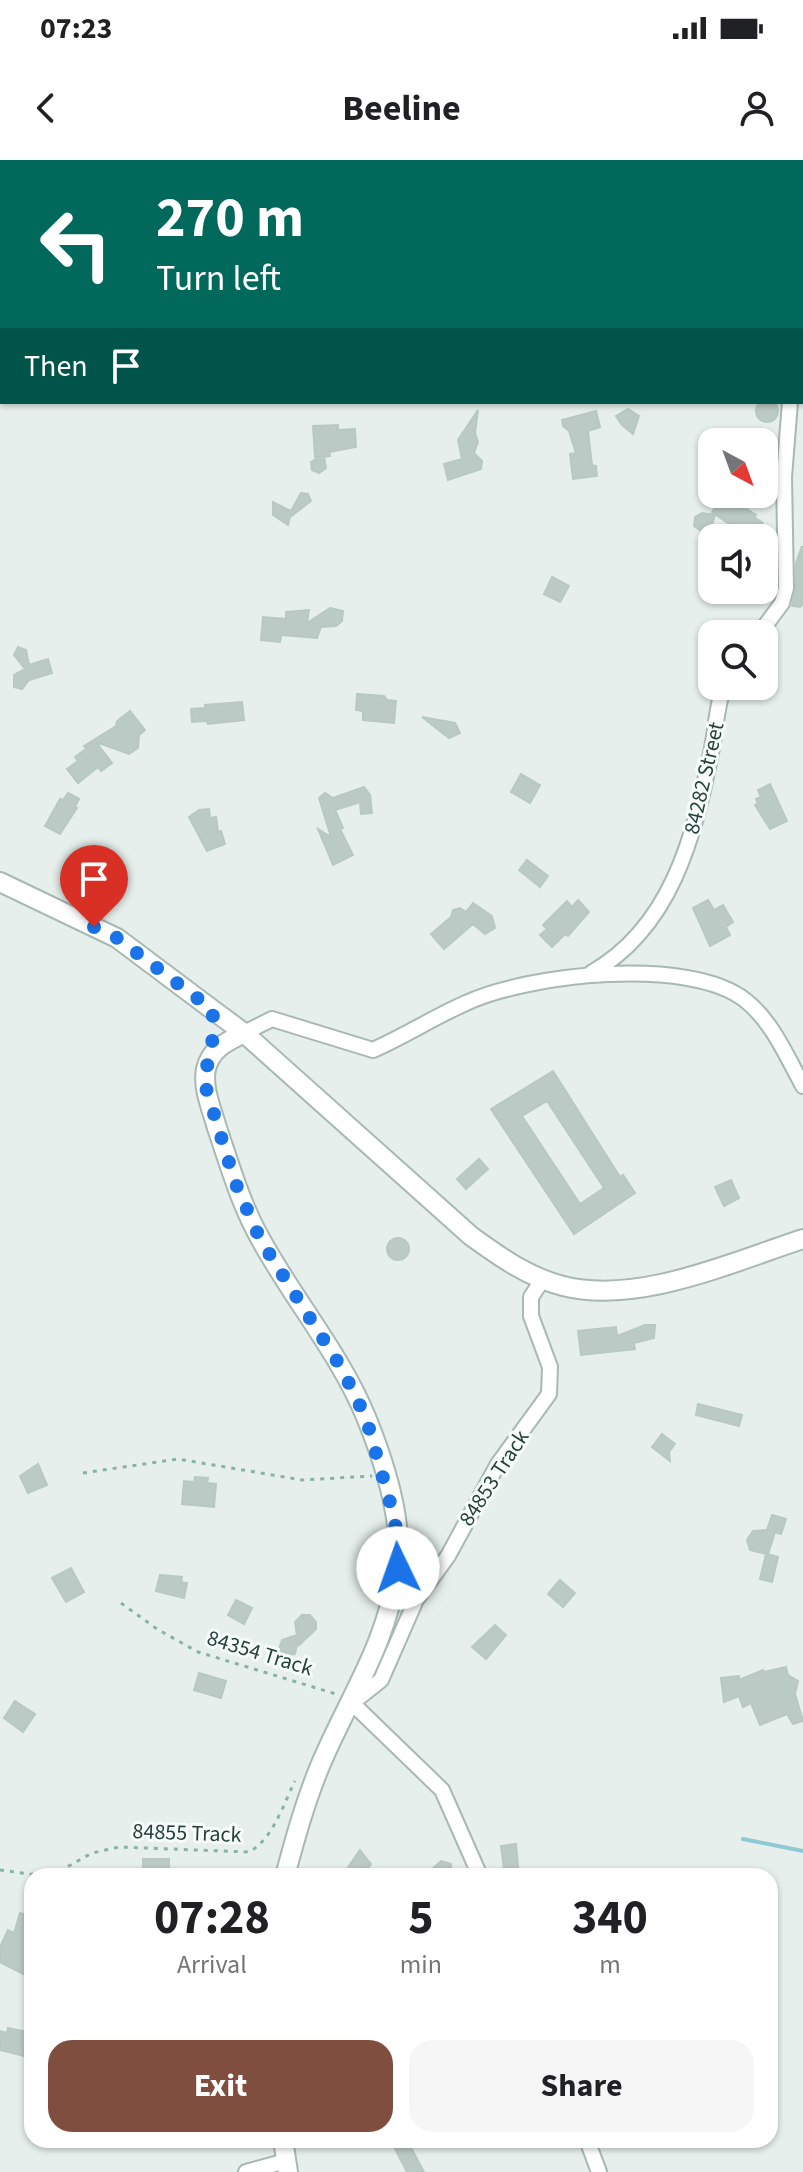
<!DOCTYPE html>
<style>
body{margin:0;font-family:"Source Sans 3",sans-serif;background:#f6f6f6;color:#202124;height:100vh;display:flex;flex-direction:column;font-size:30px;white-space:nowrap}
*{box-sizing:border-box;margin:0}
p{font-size:26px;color:#757577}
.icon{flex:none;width:44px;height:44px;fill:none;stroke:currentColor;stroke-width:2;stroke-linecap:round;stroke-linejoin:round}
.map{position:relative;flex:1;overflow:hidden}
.details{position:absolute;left:24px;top:1708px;width:754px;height:280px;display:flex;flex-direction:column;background:#fff;border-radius:24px;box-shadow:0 2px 6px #0004}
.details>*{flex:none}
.hud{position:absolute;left:0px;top:0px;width:804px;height:244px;box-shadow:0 2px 6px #0004;background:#00695c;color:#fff;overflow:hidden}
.needle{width:52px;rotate:139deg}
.tools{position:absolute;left:698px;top:268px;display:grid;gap:16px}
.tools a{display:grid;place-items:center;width:80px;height:80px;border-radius:16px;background:#fff;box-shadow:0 2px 6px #0004;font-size:40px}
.pin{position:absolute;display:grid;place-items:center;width:68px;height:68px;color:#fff;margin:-82px -34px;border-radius:50% 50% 50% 0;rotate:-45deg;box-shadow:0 0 8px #0007}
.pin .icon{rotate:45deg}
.me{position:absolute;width:88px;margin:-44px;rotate:357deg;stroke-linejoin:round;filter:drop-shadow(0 0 6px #0008)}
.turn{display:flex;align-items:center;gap:28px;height:168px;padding:0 24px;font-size:36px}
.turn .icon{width:104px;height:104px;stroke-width:2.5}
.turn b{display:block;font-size:56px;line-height:68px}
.then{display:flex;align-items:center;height:76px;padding:0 24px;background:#0003;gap:16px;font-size:30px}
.eta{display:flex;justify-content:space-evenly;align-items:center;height:136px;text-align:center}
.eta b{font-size:48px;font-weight:700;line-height:56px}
.primary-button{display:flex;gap:16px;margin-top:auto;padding:16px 24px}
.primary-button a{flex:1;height:92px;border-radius:24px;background:#7f4e3f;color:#fff;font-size:32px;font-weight:700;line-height:92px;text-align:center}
.primary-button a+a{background:#f6f6f6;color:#202124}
.status{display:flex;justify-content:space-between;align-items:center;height:56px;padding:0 40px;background:#fff;direction:ltr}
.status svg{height:22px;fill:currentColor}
header{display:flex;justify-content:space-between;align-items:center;height:104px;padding:0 24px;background:#fff;font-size:36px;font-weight:700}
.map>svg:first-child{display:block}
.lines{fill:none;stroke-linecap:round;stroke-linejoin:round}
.stream{stroke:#8ec9d4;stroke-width:4}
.building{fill:#bbcac4;stroke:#b8c9c2;stroke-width:2;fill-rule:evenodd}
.minor-casing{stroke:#a8b8b2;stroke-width:18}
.tertiary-casing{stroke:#a8b8b2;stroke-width:22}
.path{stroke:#86b3a5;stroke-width:3;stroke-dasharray:4 6;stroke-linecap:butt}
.minor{stroke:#fff;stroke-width:14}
.tertiary{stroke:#fff;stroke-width:18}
.route{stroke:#1a73e8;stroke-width:14;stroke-dasharray:0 25.2}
.labels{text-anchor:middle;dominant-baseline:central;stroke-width:6;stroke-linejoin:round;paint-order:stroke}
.street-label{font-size:22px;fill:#24423a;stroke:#f7fbf9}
</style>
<div class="status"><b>07:23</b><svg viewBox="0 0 49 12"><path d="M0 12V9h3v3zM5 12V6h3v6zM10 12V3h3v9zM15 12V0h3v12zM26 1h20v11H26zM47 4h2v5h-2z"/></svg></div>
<header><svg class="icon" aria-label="back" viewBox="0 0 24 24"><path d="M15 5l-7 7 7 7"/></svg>Beeline<svg class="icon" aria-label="person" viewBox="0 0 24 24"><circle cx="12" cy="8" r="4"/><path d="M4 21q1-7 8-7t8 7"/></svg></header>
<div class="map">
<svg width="803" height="2012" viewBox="0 0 803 2012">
<rect width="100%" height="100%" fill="#e6efeb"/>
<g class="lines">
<path class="stream" d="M743 1679 803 1691"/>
</g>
<path class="building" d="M756 251a11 11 0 1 1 22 0a11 11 0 1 1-22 0Z
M628 249 639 256 633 274 622 265 616 256Z
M478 250 475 273 478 282 474 293 482 301 481 309 448 320 444 304 462 299 458 280Z
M596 251 600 267 588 271 592 305 596 306 597 316 573 319 570 294 576 293 569 271 563 266 562 260Z
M338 265V270L355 269 356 287 329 292 330 296 324 297 326 308 319 313 312 310 311 302 319 297H315L313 266Z
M301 333 308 334 311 341 290 357 288 365 273 355V342L291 351Z
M724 334 756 355 754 357 763 363 755 376 742 368 736 369 712 352Z
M702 353 715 355 711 368 703 372 694 366 695 357Z
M802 386 803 444 800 447 792 446 796 428V403Z
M552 417 569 426 560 442 544 434Z
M330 448 343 451 342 461 336 466 321 467 317 478 281 475 280 482 261 480 263 457 286 459V452L309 450 307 463Z
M18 487 26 490 29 505 48 499 52 513 29 520 22 529 14 527V515L25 509 14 495Z
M357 534 384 536 387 540 396 541 394 563 363 560V551L356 550Z
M242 542 244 560 208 564 207 561 192 562 191 549 205 548V545Z
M130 551 145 570 139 575 138 588 129 594 96 582 112 603 101 611 98 607 78 623 67 609 78 601 75 597 86 589 84 586 116 566 117 561Z
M422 557 455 563 460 573 449 578Z
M521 614 540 625 530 643 511 632Z
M770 624 787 661 770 669 755 645 758 643 756 639 761 637 758 630Z
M364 627 370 635 372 653 361 654 360 642 335 650 343 668 340 669 353 695 333 705 318 669 331 677 319 638 325 633 333 638Z
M68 633 79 639 75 647 77 648 60 674 45 666 60 639 63 640Z
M209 649 210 658 216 657 218 672 221 671 225 684 207 691 189 657 199 650Z
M527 700 548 716 540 727 519 710Z
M578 740 589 752 568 776 565 774 552 787 540 775 547 769 543 765 567 741 572 747Z
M708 740 714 750 723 745 733 762 726 767 730 775 710 786 693 748Z
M473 743 492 756 495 768 485 774 473 764 444 789 431 774 451 757 453 750 460 748 466 752Z
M553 911 620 1017 623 1015 635 1033 574 1074 491 949ZM547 941 604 1028 580 1044 522 956Z
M479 999 488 1009 466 1029 457 1019Z
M731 1020 739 1038 724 1046 715 1027Z
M387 1089a11 11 0 1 1 22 0a11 11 0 1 1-22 0Z
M645 1165H655L654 1178 634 1183 635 1189 581 1195 578 1171 616 1167 617 1176Z
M698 1244 742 1255 739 1266 696 1255Z
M662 1274 675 1284 669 1292 670 1301 652 1287Z
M38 1304 47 1325 28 1333 20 1316Z
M195 1317 208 1318 207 1323 216 1324 214 1347 182 1344 184 1321 194 1322Z
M772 1355 786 1359 781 1374 775 1372 768 1394 778 1397 772 1422 760 1419 766 1394 750 1390 747 1380 753 1371 767 1370Z
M71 1408 84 1432 66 1442 52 1418Z
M160 1415 182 1417 181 1422 187 1423 184 1438 156 1431Z
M560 1420 575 1433 563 1447 548 1434Z
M236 1440 252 1448 244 1464 228 1455Z
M302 1455H310L316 1462V1469L299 1485 298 1480 295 1494 286 1496 279 1489 282 1480 297 1475 295 1462Z
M495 1465 506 1475 486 1499 472 1487Z
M786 1507 788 1515 798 1521 795 1534 803 1561 793 1564 787 1554 760 1565 751 1543 743 1547 739 1536 724 1542 721 1518 739 1516V1520L763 1510 764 1512Z
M199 1513 226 1521 221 1538 194 1530Z
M15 1541 35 1554 23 1572 4 1558Z
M516 1684 519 1716H505L501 1686Z
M360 1690 371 1704 363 1716H342Z
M143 1699H169V1716H143Z
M441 1701 451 1704V1714L424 1716Z
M20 1753 32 1757V1796L23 1814 0 1802V1787L8 1770 14 1773Z
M8 1868 32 1873V1898L0 1890V1871L7 1873Z
M399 1980H407L424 2012H407L392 1983Z"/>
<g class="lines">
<g class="minor-casing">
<path id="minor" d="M802 92 803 91
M759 474 782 443 786 428 784 317 790 242
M591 813C671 768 694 677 711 593 716 571 716 547 724 526
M244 873 272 859 373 890C405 876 434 857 466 843 528 814 689 796 745 840 772 861 787 897 803 926
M480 1716 442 1630 352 1543 381 1520 416 1440 448 1396 498 1304 549 1234 550 1207 531 1156V1137L543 1119
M587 1980 599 2012
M246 2012 286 2001"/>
</g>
<g class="tertiary-casing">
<path id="tertiary" d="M0 722 117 778 213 850 244 873 471 1076C500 1097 528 1117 563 1126 638 1145 732 1102 803 1079
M244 873C227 882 211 888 206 909 202 927 212 950 217 968 230 1006 241 1045 261 1080 294 1140 340 1194 366 1257 384 1301 404 1362 397 1410 387 1485 348 1539 320 1606 305 1642 295 1679 285 1716
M283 1980 288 2012"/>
</g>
<path class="path" d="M83 1313 178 1299 302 1320 372 1316
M121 1443 157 1469 198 1492 336 1534
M0 1710 37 1715 58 1712 92 1693 119 1687 249 1692C273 1679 283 1645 295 1621"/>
<use href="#minor" class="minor"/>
<use href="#tertiary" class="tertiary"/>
</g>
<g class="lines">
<path class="route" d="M94 767 117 778 213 850 212 893 205 911 206 928 235 1022 260 1079 342 1209 366 1258 395 1360 398 1408"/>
</g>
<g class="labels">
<g class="street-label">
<text transform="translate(704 618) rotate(-77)">84282 Street</text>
<text transform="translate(494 1318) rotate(-57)">84853 Track</text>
<text transform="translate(260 1493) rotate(17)">84354 Track</text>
<text transform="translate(187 1673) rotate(2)">84855 Track</text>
</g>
</g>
</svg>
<div class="tools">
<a><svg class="needle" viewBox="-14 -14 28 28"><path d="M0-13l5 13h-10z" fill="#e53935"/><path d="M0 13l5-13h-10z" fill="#757577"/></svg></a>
<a><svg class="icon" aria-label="sound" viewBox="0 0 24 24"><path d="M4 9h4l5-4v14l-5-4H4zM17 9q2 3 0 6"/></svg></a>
<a><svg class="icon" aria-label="search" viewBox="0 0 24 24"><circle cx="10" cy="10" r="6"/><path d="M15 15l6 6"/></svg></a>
</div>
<div class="pin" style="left:94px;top:767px;background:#d93025"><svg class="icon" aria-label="arrive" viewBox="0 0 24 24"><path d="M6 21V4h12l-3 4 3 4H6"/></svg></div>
<svg class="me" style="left:398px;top:1408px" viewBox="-20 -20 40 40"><circle r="19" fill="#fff"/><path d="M0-13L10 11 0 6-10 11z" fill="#1a73e8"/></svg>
<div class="hud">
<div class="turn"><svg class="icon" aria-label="left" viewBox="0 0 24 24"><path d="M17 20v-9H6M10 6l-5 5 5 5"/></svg><div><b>270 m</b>Turn left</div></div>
<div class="then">Then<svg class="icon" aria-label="arrive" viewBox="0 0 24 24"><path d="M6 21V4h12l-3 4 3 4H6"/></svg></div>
</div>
<section class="details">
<div class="eta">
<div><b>07:28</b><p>Arrival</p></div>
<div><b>5</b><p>min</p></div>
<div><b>340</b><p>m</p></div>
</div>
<div class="primary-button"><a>Exit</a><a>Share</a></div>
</section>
</div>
